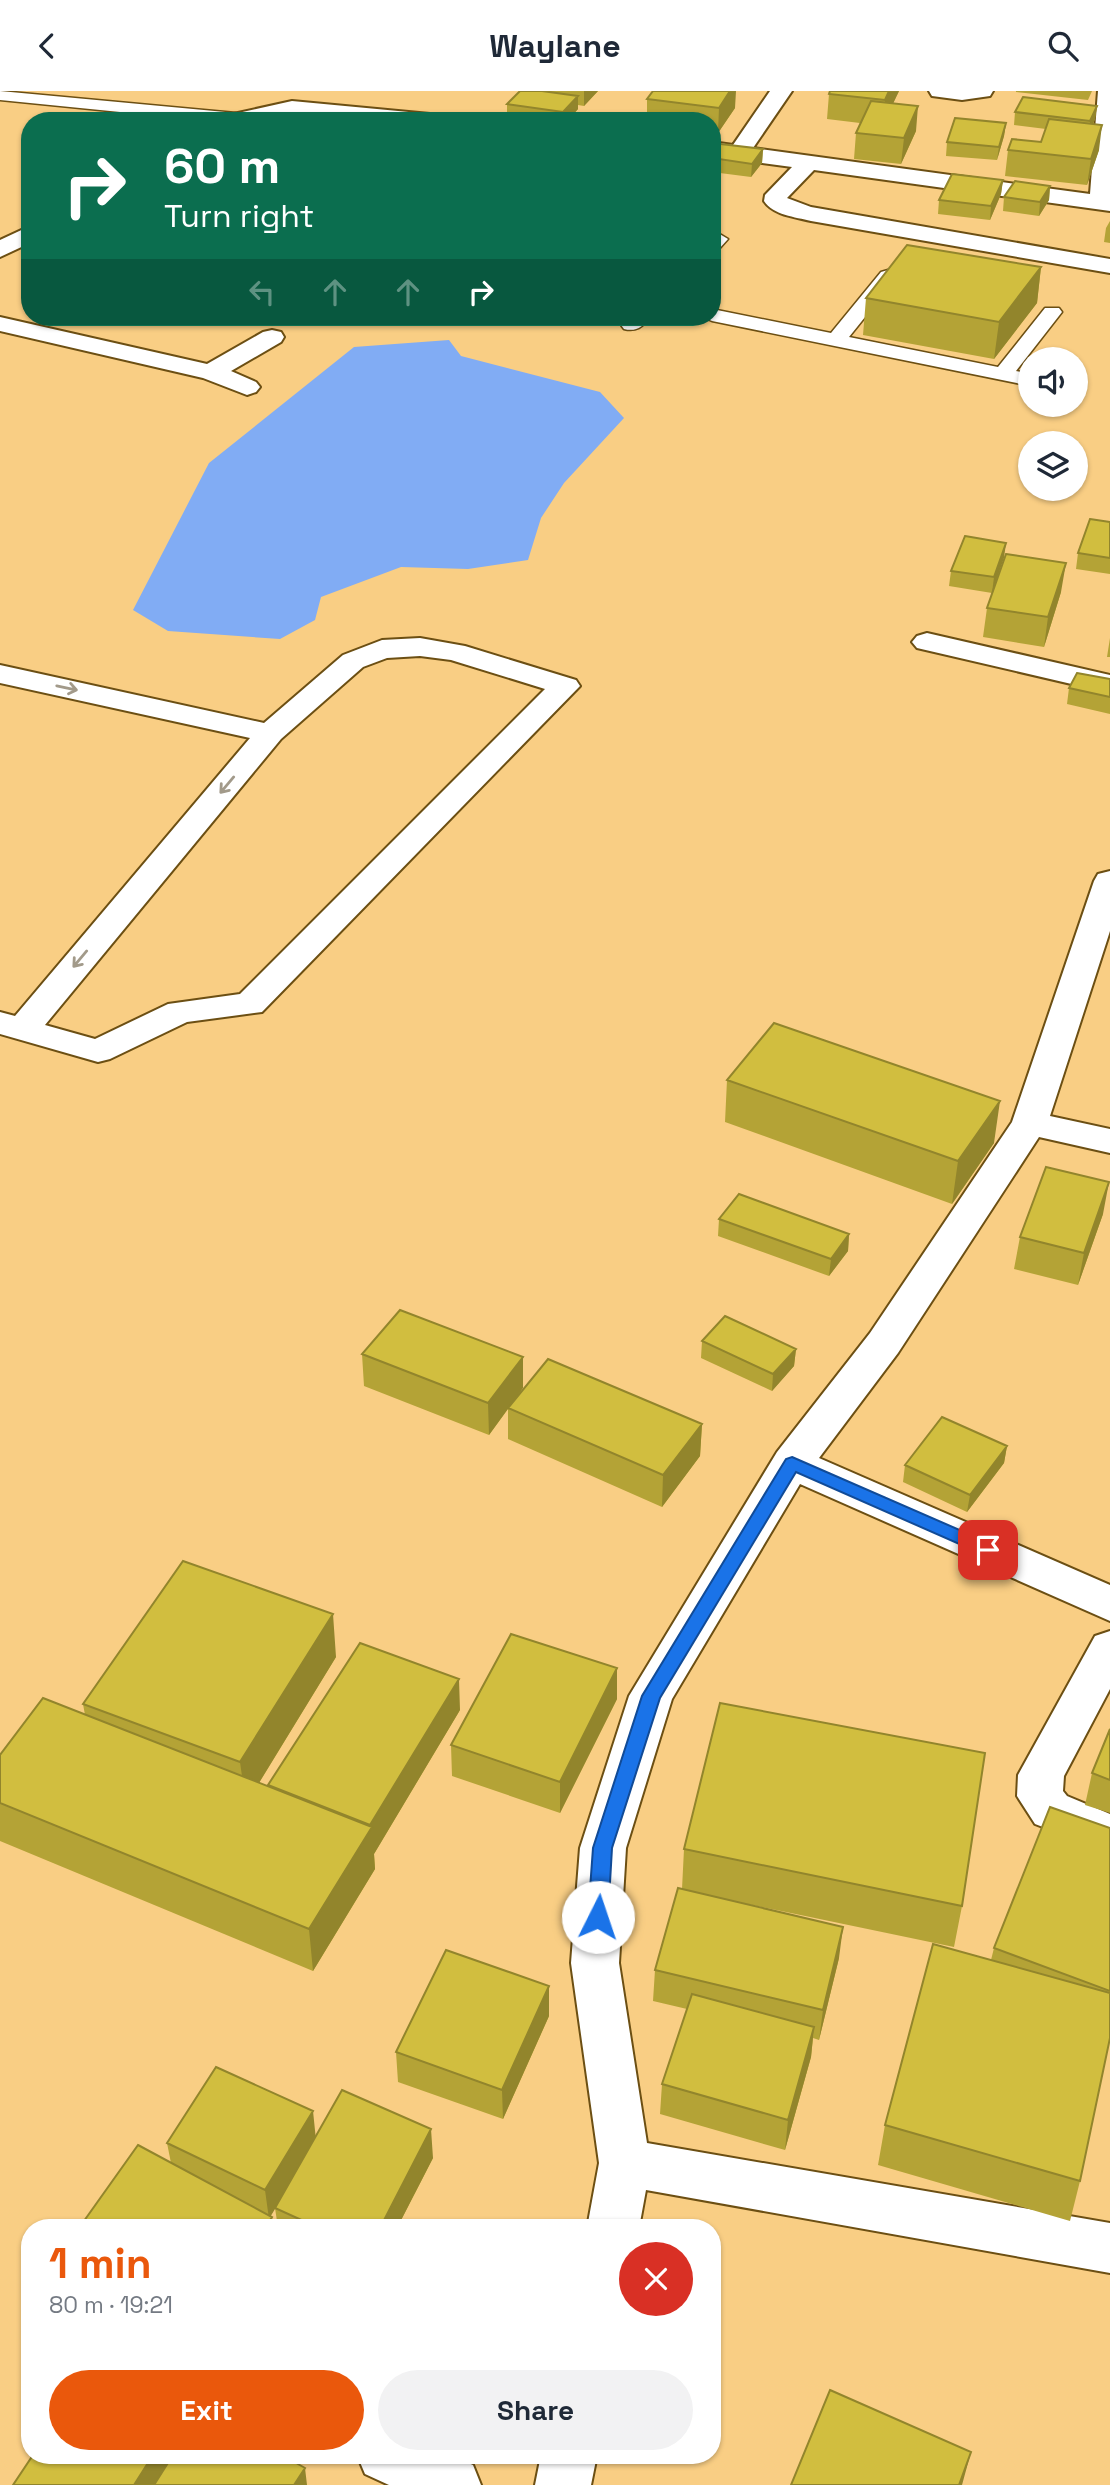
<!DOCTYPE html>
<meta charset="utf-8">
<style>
body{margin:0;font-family:"Space Grotesk",sans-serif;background:#f2f2f3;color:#1f2937;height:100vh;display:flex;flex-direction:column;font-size:26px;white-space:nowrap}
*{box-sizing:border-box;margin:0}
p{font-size:23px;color:#747a83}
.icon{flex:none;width:38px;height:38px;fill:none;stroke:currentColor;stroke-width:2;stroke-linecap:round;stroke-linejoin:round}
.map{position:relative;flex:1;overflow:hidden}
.panel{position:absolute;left:21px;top:2128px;width:700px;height:245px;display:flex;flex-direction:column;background:#fff;border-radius:28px;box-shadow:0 2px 5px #0004}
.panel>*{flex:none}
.top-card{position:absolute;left:21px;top:21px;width:700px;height:214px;border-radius:28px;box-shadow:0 2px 5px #0004;background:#0b6e4f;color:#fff;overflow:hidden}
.buttons{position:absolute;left:1018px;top:256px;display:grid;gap:14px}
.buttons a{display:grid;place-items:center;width:70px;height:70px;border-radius:50%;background:#fff;box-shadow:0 2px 5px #0004;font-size:35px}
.pin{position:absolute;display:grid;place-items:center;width:60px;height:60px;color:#fff;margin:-30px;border-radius:14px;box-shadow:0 4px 10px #0006}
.me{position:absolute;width:77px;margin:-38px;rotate:4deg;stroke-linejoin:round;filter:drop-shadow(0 0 5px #0008)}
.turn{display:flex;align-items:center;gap:24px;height:147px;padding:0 28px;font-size:32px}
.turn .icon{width:91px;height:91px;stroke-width:2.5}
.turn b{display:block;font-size:49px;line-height:60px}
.lanes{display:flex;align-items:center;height:66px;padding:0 28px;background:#0003;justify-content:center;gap:35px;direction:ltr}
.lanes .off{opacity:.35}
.round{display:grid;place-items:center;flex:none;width:74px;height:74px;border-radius:37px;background:#f2f2f3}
.headline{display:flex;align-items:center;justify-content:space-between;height:119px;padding:0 28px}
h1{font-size:42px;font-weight:800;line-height:52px;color:#ea580c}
.cta{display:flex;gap:14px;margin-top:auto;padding:14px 28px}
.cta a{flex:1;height:80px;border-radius:42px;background:#ea580c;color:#fff;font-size:28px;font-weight:800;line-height:80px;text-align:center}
.cta a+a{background:#f2f2f3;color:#1f2937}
header{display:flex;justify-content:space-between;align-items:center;height:91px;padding:0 28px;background:#fff;font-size:32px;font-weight:800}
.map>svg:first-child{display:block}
.water{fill:#81acf4}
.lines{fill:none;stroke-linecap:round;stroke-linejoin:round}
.lane-casing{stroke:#6c4f13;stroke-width:3}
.street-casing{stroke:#6c4f13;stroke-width:4}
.lane{fill:#fff;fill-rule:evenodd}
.street{fill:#fff;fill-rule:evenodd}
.wall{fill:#b4a336}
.shaded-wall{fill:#92852c}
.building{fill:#d1be3f;stroke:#92852c;stroke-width:2}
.oneway{stroke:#a29a8a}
.route{fill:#1a73e8;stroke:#114b97;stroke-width:2}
</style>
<header><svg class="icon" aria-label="back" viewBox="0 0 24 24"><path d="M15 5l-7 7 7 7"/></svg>Waylane<svg class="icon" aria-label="search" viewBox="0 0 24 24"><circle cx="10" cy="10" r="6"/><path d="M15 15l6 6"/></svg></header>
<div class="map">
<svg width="1110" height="2394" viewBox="0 0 1110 2394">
<rect width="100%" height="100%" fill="#f9ce84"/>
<path class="water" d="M449 249 461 265 600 301 624 327 564 392 541 427 528 469 468 478 401 476 321 506 315 529 280 548 168 540 133 519 209 372 354 256Z"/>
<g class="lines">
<g class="lane-casing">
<path id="lane" d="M0 0 236 22 245 27 243 30H210L0 9Z
M718 142 728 148 719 158 712 160V144Z
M888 179 898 185 849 246 998 276 1045 217H1059L1062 221 1016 280 1031 283V295L712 230 703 226H712V218L831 242 881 181Z
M628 226H650C643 236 636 241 624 238L621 234Z"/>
</g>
<g class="street-casing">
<path id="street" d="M770 0H792L753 57 1090 103 1098 0H1110V120L814 79 787 107 811 116 1110 168V182L811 130C795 126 773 124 764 110L765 104 792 76 712 65V51L733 54Z
M929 0H993L990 5 962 9 932 5Z
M292 10 430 23 438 25 441 30H364L292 22 261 30H221L224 25Z
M30 135V152L0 166V149Z
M0 226 207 273 263 241 272 239 281 241 284 246 281 251 231 280 256 291 260 296 256 301 247 304 203 287 0 240Z
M927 542 1110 584V602L917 557 912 551 917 545Z
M420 547 465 555 576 589 580 595 262 921 187 931 110 968 98 971 0 943V921L15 925 250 647 0 592V574L264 632 343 564 382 549ZM420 565 451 569 545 598 240 903 168 913 95 948 45 934 281 648 363 576 387 567Z
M1110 780V840L1050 1025 1110 1038V1062L1039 1046 898 1262 819 1367 1110 1494V1530L800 1393 672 1608 626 1757 619 1872 647 2052 1110 2132V2182L646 2099 639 2137H587L599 2072 571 1872 580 1757 629 1605 777 1361 870 1242 1012 1031 1094 790 1098 783Z
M1110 1540V1598L1064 1685 1063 1700 1067 1705 1110 1723V1762L1035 1733 1017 1705 1018 1684 1095 1545Z
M357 2364H450L473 2374 481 2394H389L365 2383Z
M541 2364H597L591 2394H535Z"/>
</g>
<use href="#lane" class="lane"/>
<use href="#street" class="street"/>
</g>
<path class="wall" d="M520 0H598L584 15 578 14V18L567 30H530L507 27V13Z
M899 0 893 12 916 40 901 73 854 68 856 42 860 32 827 28 829 3Z
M1016 0H1092L1088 9 1016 1Z
M647 8 735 17 718 42 712 41V30H647Z
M1097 15 1095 28 1093 33 1099 59 1087 94 1005 85 1008 59 1041 51 1046 38 1014 34 1015 21Z
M1006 32 1004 45 997 69 946 65 947 51Z
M712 52 763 58 762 72 751 86 712 81Z
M1003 89 1001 103 990 129 938 123 939 109Z
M1050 95 1049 109 1039 125 1003 120 1004 106Z
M1110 130V152L1104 151 1106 137Z
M1041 176 1037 212 994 268 863 244 866 207Z
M1110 431V483L1076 478 1078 462Z
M1006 452 992 502 949 495 951 480Z
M1061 501 1044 556 983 546 987 517Z
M1110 547V566H1107Z
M1110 588V623L1067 613 1069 597Z
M727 989 994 1052 952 1113 725 1031Z
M1103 1123 1078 1194 1014 1178 1020 1146Z
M719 1128 849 1143 848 1160 829 1185 718 1145Z
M702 1250 796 1258 794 1275 772 1300 701 1267Z
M362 1263 521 1300 702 1333 700 1365 662 1416 508 1348V1318L489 1344 364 1295Z
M1007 1355 1004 1372 967 1421 903 1391 905 1374Z
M336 1566 259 1692 268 1695V1694L460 1619 374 1763 375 1778 313 1880 0 1750V1664L85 1624 83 1613Z
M617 1577V1608L560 1722 452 1685 451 1654Z
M1110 1638V1722L1085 1714 1092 1682Z
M1110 1737V1947L1080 2090 1070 2130 878 2074 885 2034 991 1869 994 1857Z
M684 1758 962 1815 954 1856 738 1811 839 1867 819 1949 813 1947 811 1966 785 2059 660 2023 662 1993 687 1918 653 1910 655 1879 682 1798Z
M549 1895V1925L503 2028 398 1991 396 1961Z
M316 2046 433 2067 397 2137H278L275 2117 270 2125 272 2126 273 2137H79L171 2072 167 2052Z"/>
<path class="shaded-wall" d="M584 0H598L584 15Z
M730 0H736L735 17 718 42 719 17Z
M889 0H899L883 34 885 9Z
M578 5V18L567 30H563V21Z
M918 15 916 40 901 73 904 47Z
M1097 15 1095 28 1089 43 1090 30Z
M1006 32 1004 45 997 69 999 56Z
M1102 34 1099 59 1087 94 1091 68Z
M763 58 762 72 751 86 752 73Z
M1003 89 1001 103 990 129 991 115Z
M1050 95 1049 109 1039 125 1040 111Z
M1041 176 1037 212 994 268 999 231Z
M1006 452 1004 467 992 502 994 486Z
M1066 472 1061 501 1044 556 1048 526Z
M1000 1010 994 1052 952 1113 958 1070Z
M1109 1091 1103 1123 1078 1194 1084 1162Z
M849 1143 848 1160 829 1185 831 1168Z
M796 1258 794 1275 772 1300 773 1283Z
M523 1266V1297L489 1344 488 1312Z
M702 1333 700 1365 662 1416 663 1384Z
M1007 1355 1004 1372 967 1421 970 1404Z
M333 1523 336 1566 246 1713 240 1671Z
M617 1577V1608L560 1722V1691Z
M459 1588 460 1619 374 1763 375 1778 313 1880 309 1838 370 1739V1734Z
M843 1836 839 1867 819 1949 823 1919Z
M549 1895V1925L503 2028 502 1999Z
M814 1936 811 1966 785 2059 788 2029Z
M313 2020 316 2049 269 2128 265 2099Z
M431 2038 433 2067 397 2137H380Z
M272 2126 273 2137H265Z
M971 2361 962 2394H959Z
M153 2364H176L157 2394H134Z
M305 2377 307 2394H294Z"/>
<path class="building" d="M520 0H542L578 5 563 21 507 13Z
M653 0H730L719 17 647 8Z
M830 0H889L885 9 829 3Z
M1023 6 1097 15 1090 30 1015 21Z
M871 10 918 15 904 47 856 42Z
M955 27 1006 32 999 56 947 51Z
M1049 28 1102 34 1091 68 1008 59 1012 48 1041 51Z
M712 52 763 58 752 73 712 67Z
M952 83 1003 89 991 115 939 109Z
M1015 90 1050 95 1040 111 1004 106Z
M907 154 1041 176 999 231 866 207Z
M1090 428 1110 431V467L1078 462Z
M965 445 1006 452 994 486 951 480Z
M1006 463 1066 472 1048 526 987 517Z
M1077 582 1110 588V606L1069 597Z
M774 932 1000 1010 958 1070 727 989Z
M1046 1076 1109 1091 1084 1162 1020 1146Z
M739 1103 849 1143 831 1168 719 1128Z
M400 1219 523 1266 488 1312 362 1263Z
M725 1225 796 1258 773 1283 702 1250Z
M548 1268 702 1333 663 1384 508 1317Z
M942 1326 1007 1355 970 1404 905 1374Z
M183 1470 333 1523 240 1671 83 1613Z
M511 1543 617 1577 560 1691 451 1654Z
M360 1552 459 1588 370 1734 268 1694Z
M43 1607 372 1736 309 1838 0 1712V1664Z
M720 1612 985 1662 962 1815 684 1758Z
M1110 1638V1689L1092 1682Z
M1050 1716 1110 1737V1900L994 1857Z
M678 1797 843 1836 823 1919 655 1879Z
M933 1853 1110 1902V1947L1080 2090 885 2034Z
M446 1859 549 1895 502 1999 396 1961Z
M692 1903 814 1936 788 2029 662 1993Z
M216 1976 313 2020 265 2099 167 2052Z
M342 1999 431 2038 380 2137H319L275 2117Z
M138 2054 272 2126 265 2137H79Z
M830 2299 971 2361 959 2394H791Z
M33 2364H153L134 2394H13Z
M173 2364H282L305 2377 294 2394H154Z"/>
<defs><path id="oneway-shaft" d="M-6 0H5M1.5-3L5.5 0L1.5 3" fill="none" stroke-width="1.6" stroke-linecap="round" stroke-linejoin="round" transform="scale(1.75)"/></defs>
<g class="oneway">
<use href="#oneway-shaft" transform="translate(67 597) rotate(12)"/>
<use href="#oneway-shaft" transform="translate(227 694) rotate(130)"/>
<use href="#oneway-shaft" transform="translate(80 868) rotate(130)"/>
</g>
<path class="route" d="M792 1366 994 1454 997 1459 994 1463H982L796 1381 660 1607 612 1757 608 1826 605 1832 598 1835 591 1832 588 1826 593 1757 642 1605 786 1368Z"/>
</svg>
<div class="buttons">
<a><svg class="icon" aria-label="sound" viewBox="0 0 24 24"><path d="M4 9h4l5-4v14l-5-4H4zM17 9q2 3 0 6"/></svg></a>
<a><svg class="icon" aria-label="layers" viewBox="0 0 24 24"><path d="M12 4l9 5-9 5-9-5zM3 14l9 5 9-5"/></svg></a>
</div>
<div class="pin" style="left:988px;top:1459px;background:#d93025"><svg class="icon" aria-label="arrive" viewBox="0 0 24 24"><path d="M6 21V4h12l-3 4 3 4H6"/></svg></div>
<svg class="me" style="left:598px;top:1826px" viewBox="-20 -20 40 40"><circle r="19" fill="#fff"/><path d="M0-13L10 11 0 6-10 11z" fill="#1a73e8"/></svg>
<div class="top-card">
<div class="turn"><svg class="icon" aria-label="right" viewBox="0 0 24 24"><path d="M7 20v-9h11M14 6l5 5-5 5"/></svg><div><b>60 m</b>Turn right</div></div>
<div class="lanes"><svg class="icon off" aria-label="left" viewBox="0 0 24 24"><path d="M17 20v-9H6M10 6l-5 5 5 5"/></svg><svg class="icon off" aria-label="ahead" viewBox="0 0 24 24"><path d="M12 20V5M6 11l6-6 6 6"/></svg><svg class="icon off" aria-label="ahead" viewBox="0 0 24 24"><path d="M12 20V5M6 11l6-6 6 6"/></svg><svg class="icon" aria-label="right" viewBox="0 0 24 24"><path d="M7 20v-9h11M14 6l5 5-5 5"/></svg></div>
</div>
<section class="panel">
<div class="headline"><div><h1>1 min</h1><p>80 m · 19:21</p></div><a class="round" style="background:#d93025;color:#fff"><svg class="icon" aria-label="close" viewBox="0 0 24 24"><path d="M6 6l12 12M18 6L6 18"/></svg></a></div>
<div class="cta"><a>Exit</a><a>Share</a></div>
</section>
</div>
